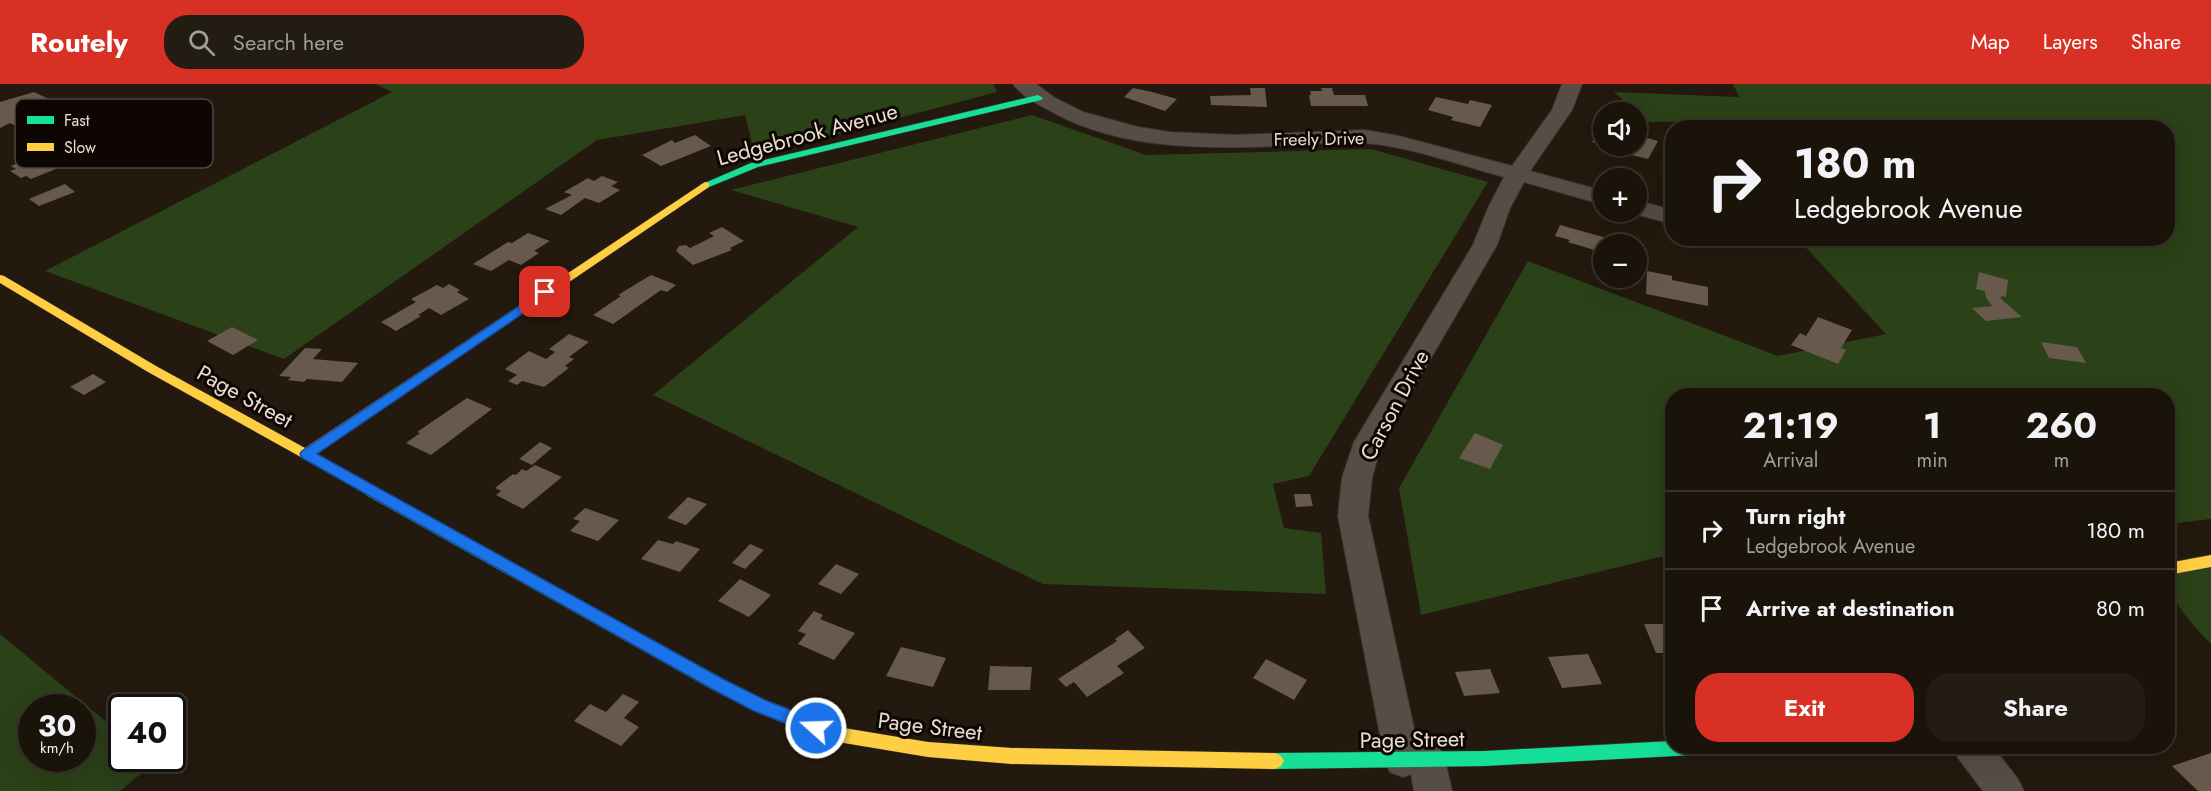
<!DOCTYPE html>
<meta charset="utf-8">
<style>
body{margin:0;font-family:Jost,sans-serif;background:#231c13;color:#f1f3f6;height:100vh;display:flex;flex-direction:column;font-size:22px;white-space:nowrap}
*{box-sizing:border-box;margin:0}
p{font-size:20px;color:#9f9e9c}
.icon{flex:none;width:33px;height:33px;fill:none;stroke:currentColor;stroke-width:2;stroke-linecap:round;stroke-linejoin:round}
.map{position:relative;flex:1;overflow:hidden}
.side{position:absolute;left:1665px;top:304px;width:510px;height:366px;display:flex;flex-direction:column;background:#1a130a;border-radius:24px;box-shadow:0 6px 24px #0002,0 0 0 2px #38322b}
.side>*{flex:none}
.guide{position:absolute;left:1665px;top:36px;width:510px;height:126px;border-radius:24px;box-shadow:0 6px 24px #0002,0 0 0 2px #38322b;background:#1a130a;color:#f1f3f6;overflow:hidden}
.buttons{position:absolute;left:1593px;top:18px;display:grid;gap:12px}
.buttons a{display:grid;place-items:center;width:54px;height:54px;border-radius:50%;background:#1a130a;box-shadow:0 6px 24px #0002,0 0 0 2px #38322b;font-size:30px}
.speed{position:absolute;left:18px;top:610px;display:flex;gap:12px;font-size:30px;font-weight:700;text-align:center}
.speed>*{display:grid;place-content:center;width:78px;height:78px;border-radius:50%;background:#1a130a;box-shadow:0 6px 24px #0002,0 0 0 2px #38322b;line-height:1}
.speed small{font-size:15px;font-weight:400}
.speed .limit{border:3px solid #111;border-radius:9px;background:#fff;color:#111}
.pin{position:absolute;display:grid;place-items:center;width:51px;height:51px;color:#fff;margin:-26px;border-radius:12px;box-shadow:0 3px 9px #0006}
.me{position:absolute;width:66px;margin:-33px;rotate:290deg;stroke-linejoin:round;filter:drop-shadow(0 0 4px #0008)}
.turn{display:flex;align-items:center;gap:21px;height:126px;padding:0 30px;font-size:27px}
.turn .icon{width:78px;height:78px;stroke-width:2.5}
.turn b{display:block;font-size:42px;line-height:51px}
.eta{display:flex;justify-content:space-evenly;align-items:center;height:102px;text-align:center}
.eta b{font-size:36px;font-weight:700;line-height:42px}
.cta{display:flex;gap:12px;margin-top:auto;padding:12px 30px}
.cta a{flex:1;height:69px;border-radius:24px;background:#d93025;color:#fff;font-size:24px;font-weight:700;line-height:69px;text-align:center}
.cta a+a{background:#231c13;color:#f1f3f6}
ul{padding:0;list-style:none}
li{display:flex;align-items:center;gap:18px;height:78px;padding:0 30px;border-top:2px solid #38322b}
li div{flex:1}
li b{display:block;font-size:22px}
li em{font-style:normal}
header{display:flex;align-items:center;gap:36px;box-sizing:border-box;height:84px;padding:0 30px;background:#d93025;color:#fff}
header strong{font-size:28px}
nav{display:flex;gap:33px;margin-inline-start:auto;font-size:21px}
.search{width:420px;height:54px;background:#231c13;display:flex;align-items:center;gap:15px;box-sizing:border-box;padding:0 21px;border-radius:24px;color:#9f9e9c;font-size:22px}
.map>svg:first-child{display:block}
.green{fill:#2b4118;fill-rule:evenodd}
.building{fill:#675a4d}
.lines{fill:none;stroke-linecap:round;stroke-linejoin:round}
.street-casing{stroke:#3c342e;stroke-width:2}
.fast-casing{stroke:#3c342e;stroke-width:1}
.slow-casing{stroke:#3c342e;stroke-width:1}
.street{fill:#564e45;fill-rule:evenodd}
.fast{fill:#16e098;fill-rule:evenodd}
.slow{fill:#ffcf43;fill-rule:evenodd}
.route{fill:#1a73e8;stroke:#114b97;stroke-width:1.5}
.labels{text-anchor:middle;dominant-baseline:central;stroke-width:6;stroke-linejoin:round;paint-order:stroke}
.far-street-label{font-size:18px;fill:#e9ddd1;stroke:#0d0602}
.street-label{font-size:22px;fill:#e9ddd1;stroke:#0d0602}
.key{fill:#0d0602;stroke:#4f4640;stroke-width:1.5}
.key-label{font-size:16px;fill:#e9ddd1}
</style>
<header>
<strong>Routely</strong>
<div class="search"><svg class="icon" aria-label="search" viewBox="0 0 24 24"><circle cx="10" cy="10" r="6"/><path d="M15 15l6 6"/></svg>Search here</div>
<nav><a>Map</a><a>Layers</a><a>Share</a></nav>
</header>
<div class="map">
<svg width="2211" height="707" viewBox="0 0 2211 707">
<rect width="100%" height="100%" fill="#23190e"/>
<path class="green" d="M375 0H993L997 8 755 72 745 31 597 56 284 275 45 187 392 8Z
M1733 0H2211V435L2168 440V312H1672V470L1421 531 1399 404 1528 177 1778 272 1886 250 1798 155 2168 154V44H1784L1778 36 1647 38 1614 8 1739 13Z
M1032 31 1146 71 1371 65 1488 98 1309 392 1273 400 1284 444 1321 449 1326 510 1043 500 653 311 858 143 731 106Z
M2211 477V560C2191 539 2168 517 2168 485Z
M0 550 121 650 122 675H151L155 678 120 707H0ZM32 624H82V675H32Z"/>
<path class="building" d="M1133 4 1152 8 1177 15 1165 27 1124 13Z
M1250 4H1265L1267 23 1211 21 1210 12 1251 11Z
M1321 4H1332L1334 11H1365L1368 22H1311L1309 11H1311L1310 7H1322Z
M34 8 55 18 42 23 60 32 24 46 10 39 0 44V18Z
M1436 13 1468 20 1470 16 1492 21 1480 43 1451 36 1453 33 1428 26Z
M1597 50 1604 52V61L1592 58Z
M695 51 711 62 661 82 642 71 672 56 675 59Z
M1641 52 1658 57 1648 75 1611 66 1613 64 1607 62H1636Z
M43 69 58 79 53 81 58 84 31 95 26 92 21 94 10 87 16 85 11 82Z
M602 92 618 98 611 102 620 106 599 119 585 114 561 131 545 125 572 111 564 108 588 94 594 97Z
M65 100 75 108 39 122 29 115Z
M1560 141 1614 156 1612 160H1604V169L1568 158 1570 156 1555 152Z
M722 143 744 157 730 164 732 166 693 181 676 167 679 162 686 161 690 164 714 152 709 149Z
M528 149 550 157 534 167 539 169 521 181 509 176 491 187 473 180 508 158 512 159Z
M1647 187 1672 192V196L1708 203V222L1646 210Z
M1979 188 2008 196 2006 213 2001 212V215L2022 233 1986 237 1972 224 1992 222 1986 214 1985 207 1976 205Z
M651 191 676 201 667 208 661 206 613 240 593 231 621 212 618 211Z
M449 200 460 206 457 208 469 215 441 231 429 224 418 231 421 232 396 247 381 238 416 218 411 215 437 201 443 204Z
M1818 233 1852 246 1841 264 1846 266 1838 280 1791 261 1800 249 1806 252Z
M232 243 258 256 233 271 207 257Z
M569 250 589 258 569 273 574 275 565 282 569 284 544 303 522 297 517 301 508 297 517 291 505 285 529 267 546 275 555 268 549 265Z
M2041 258 2077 263 2086 279 2049 274Z
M305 264 322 265 313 275 358 279 342 298 307 295 304 298 288 296 291 293 279 292Z
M93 290 106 298 84 311 70 303Z
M467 314 492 325 431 371 406 359 420 349 417 348Z
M1475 349 1503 361 1490 385 1459 374Z
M540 358 552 364 532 381 519 375Z
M535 381 562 393 523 425 496 411 501 407 495 404 513 390 516 391 522 385 526 387Z
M1294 410H1310L1313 422 1296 423Z
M688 413 707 420 686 441 667 434Z
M585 424 619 436 598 457 570 447 580 437 573 435Z
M658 456 673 460 676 457 700 465 680 488 641 475Z
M750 460 764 466 745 485 732 479Z
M836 480 859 490 841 510 818 500Z
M740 495 771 511 749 533 718 517Z
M814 527 823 531 820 535 855 549 834 576 798 560 806 550 798 547Z
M1644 540H1672V569H1656Z
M1128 546 1145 564 1117 582 1124 589 1087 613 1074 598 1066 603 1058 595 1117 557 1115 555Z
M901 563 946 574 933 603 886 592Z
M1588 570 1602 600 1562 604 1548 573Z
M1266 575 1307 596 1294 616 1253 594Z
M990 582 1032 583 1030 606H988Z
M1490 585 1500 609 1464 612 1455 588Z
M623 610 639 618 624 634 639 643 621 662 574 637 590 620 606 628Z
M2211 669V707H2198L2172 682Z"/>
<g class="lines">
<g class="street-casing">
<path id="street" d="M1013 0H1036L1055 14 1083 28 1138 43 1170 48 1235 51 1365 46 1399 52 1512 82 1552 26 1562 0H1582L1572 26 1530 87 1604 107V121L1524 98 1510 124 1497 161 1382 358 1372 394 1368 432 1418 663 1427 660 1440 665 1445 676 1452 707H1414L1411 690 1403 693 1390 688 1385 677 1338 432 1342 394 1354 358 1473 161 1488 124 1504 93C1459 81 1410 62 1363 59 1334 57 1305 61 1276 62 1204 65 1124 65 1058 31 1043 23 1023 14 1013 0Z
M1636 116 1672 126V140L1628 128H1636Z
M1953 663H1993L2018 695 2024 707H1983L1958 674Z"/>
</g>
<g class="fast-casing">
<path id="fast" d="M1038 11 1043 14 1041 16 758 83 709 103H701L700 101 751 79Z
M371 402 723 595 771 619 773 624 771 629 765 631 759 629 711 605 366 411 364 407 366 403Z
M1672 657V663H1703L1700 668 1694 671 1485 682 1275 685 1269 682 1266 677 1269 672 1275 669 1485 667Z"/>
</g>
<g class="slow-casing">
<path id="slow" d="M705 98 709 99V103L316 370 376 403 378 407 376 411 371 412 148 288 0 199V191L4 192 156 282 305 364Z
M2211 471V483L2168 491V479Z
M765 617 806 633 844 644 928 658 1012 664 1275 669 1281 672 1284 677 1281 682 1275 685 1012 680 928 673 844 659 804 647 759 629 757 624 759 619Z"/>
</g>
<use href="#street" class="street"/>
<use href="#fast" class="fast"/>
<use href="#slow" class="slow"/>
</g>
<path class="route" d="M545 205 550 206V211L317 370 723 595 765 616 822 638 824 644 822 649 816 651 754 627 712 605 302 374 300 370 302 367Z"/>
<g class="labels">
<g class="far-street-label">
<text transform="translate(1319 55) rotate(-1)">Freely Drive</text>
</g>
<g class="street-label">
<text transform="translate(807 50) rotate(-15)">Ledgebrook Avenue</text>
<text transform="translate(245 312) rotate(29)">Page Street</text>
<text transform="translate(1394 321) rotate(-62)">Carson Drive</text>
<text transform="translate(930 642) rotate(7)">Page Street</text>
<text transform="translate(1412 655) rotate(-1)">Page Street</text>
</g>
</g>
<rect x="15" y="15" width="198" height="69" rx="9" class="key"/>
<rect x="27" y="32" width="27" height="8" fill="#16e098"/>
<rect x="27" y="59" width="27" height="8" fill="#ffcf43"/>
<g class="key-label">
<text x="64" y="42">Fast</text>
<text x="64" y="69">Slow</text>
</g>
</svg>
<div class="buttons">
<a><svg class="icon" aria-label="sound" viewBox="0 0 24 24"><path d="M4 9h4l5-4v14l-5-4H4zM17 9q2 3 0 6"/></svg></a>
<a>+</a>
<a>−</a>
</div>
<div class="speed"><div>30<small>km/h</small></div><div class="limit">40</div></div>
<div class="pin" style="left:545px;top:208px;background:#d93025"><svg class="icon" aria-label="arrive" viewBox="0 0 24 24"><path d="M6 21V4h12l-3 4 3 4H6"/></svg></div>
<svg class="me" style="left:816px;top:644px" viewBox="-20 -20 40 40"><circle r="17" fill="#1a73e8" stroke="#fff" stroke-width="3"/><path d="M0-11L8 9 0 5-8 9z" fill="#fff"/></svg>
<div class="guide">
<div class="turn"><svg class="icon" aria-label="right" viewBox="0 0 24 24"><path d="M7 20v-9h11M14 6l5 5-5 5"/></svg><div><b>180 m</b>Ledgebrook Avenue</div></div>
</div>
<section class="side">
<div class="eta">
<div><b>21:19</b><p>Arrival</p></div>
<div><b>1</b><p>min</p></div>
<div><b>260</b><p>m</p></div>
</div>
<ul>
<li><svg class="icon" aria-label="right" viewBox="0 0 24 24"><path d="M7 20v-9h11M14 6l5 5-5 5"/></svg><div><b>Turn right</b><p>Ledgebrook Avenue</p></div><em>180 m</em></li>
<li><svg class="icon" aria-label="arrive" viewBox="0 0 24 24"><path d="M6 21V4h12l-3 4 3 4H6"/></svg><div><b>Arrive at destination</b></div><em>80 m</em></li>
</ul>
<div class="cta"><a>Exit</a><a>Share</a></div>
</section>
</div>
